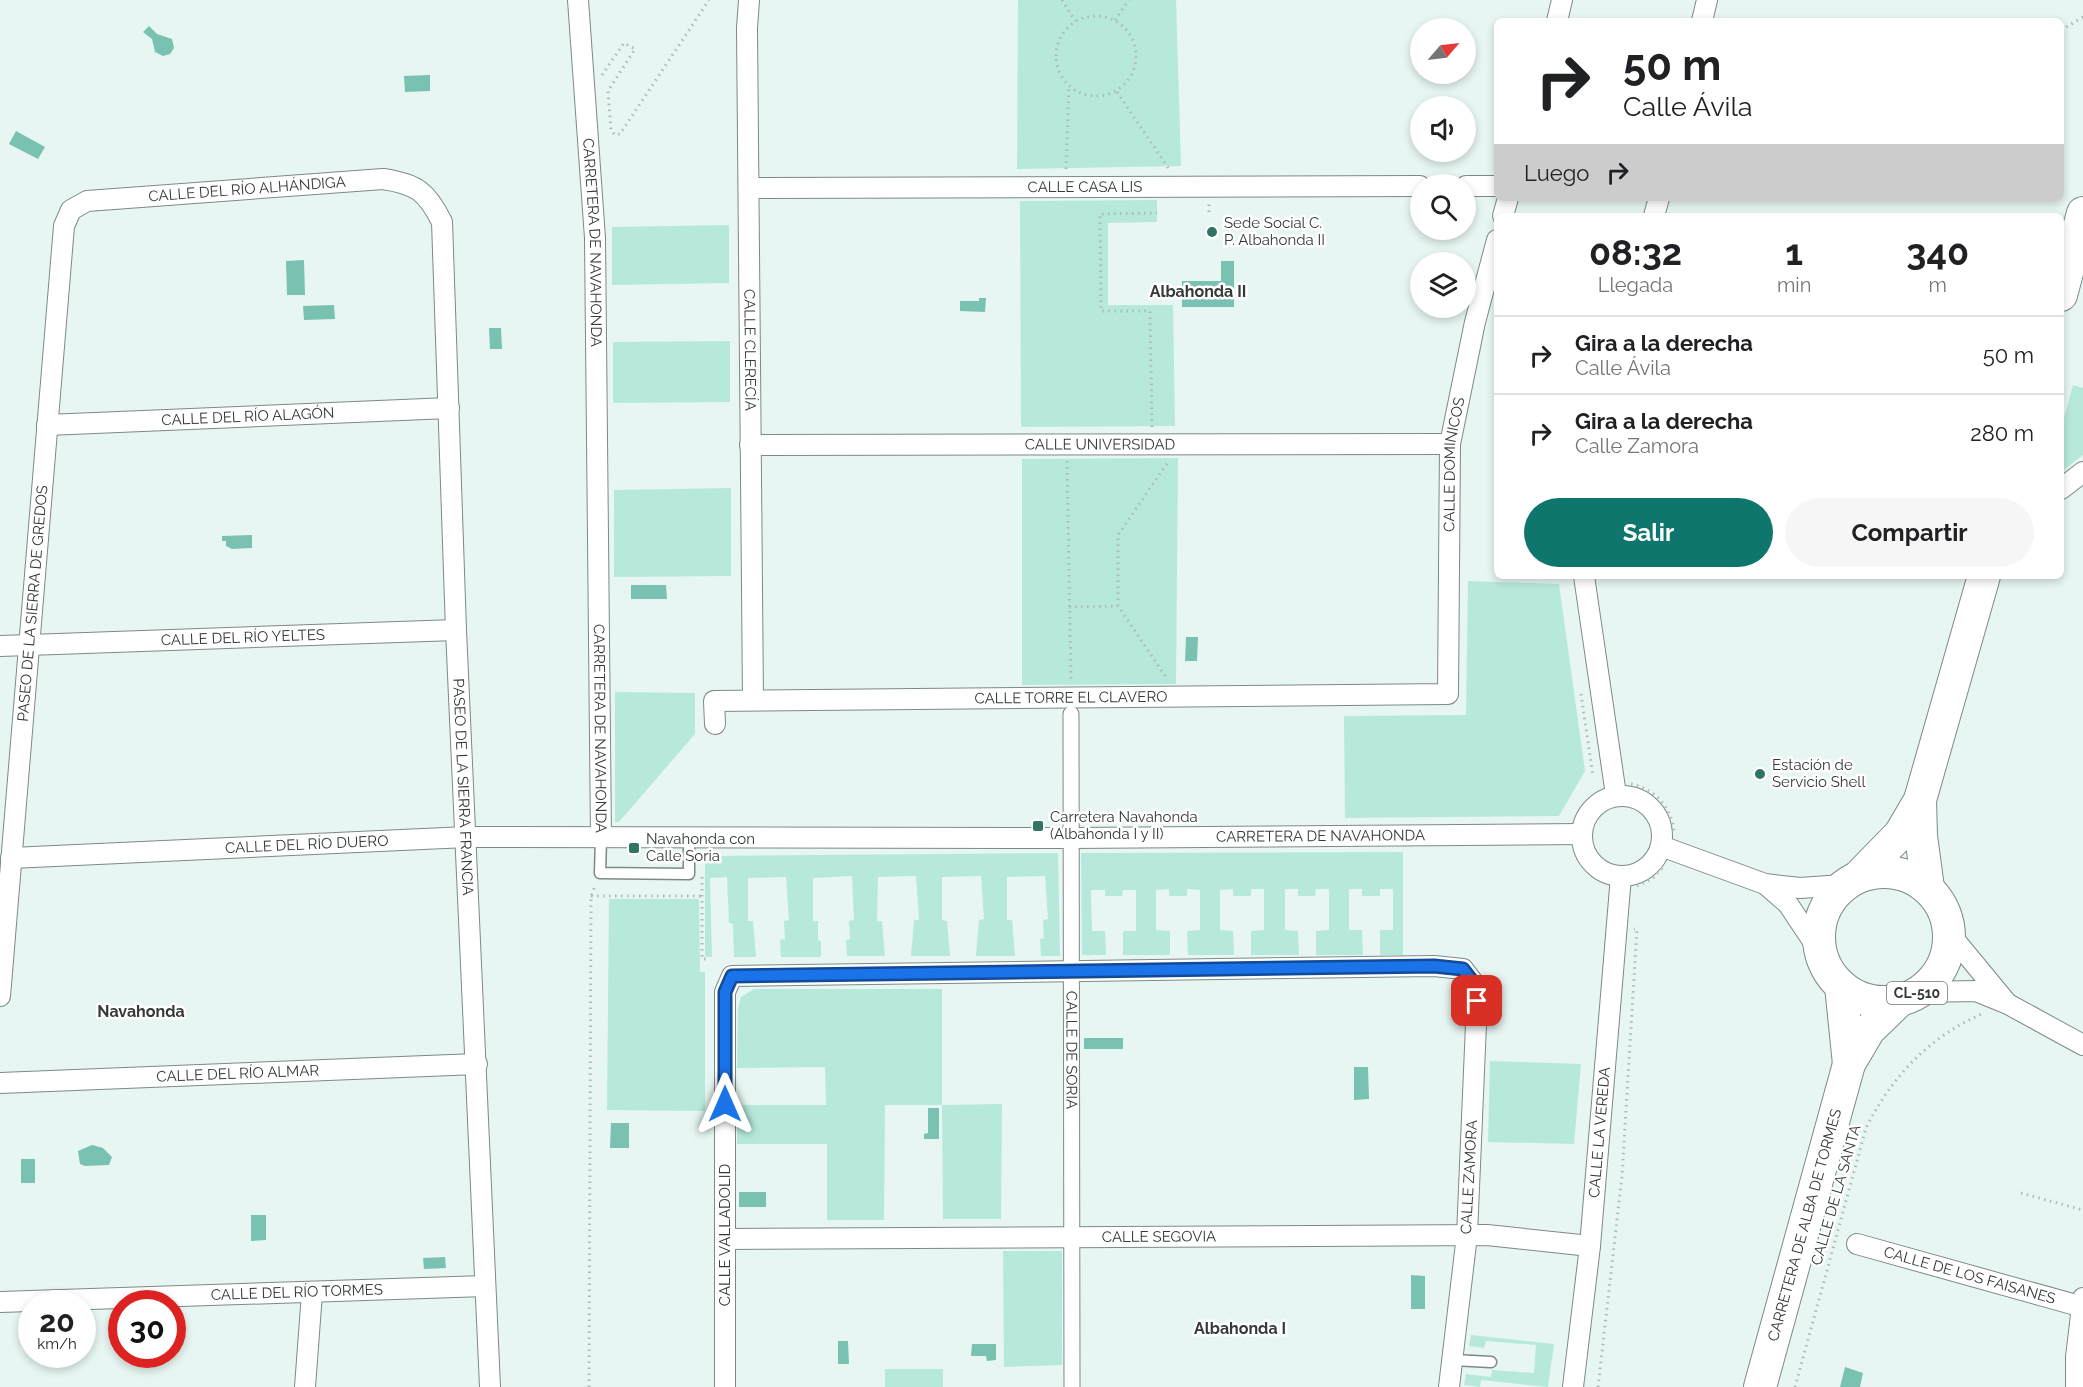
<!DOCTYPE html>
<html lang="es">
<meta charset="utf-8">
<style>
body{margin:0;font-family:Raleway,sans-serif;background:#f6f6f6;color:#202124;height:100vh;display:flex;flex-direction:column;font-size:22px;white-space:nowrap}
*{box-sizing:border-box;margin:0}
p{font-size:20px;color:#757577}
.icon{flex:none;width:33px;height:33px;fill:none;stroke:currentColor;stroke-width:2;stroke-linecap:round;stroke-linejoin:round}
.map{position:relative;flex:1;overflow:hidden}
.panel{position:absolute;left:1494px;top:213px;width:570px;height:366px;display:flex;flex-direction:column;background:#fff;border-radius:9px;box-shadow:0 3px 9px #0003}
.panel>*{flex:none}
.hud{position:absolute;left:1494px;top:18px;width:570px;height:183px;border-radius:9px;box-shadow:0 3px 9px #0003;background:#fff;color:#202124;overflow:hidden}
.needle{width:39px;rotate:62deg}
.buttons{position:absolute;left:1410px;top:18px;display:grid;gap:12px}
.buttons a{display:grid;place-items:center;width:66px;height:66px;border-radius:50%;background:#fff;box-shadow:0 3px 9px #0003;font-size:30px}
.speed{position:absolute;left:18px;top:1290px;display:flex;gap:12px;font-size:30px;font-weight:700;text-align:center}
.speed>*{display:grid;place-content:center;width:78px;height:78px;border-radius:50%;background:#fff;box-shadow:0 3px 9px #0003;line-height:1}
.speed small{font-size:15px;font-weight:400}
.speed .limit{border:9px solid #d22;background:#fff;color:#111}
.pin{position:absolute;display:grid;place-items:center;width:51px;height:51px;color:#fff;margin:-26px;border-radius:12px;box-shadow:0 3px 9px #0006}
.me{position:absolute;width:66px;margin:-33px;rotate:0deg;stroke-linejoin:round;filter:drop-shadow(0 0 4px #0008)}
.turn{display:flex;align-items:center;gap:21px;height:126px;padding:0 30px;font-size:27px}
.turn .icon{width:78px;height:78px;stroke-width:2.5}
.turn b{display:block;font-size:42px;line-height:51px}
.then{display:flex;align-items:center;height:57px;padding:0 30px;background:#0003;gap:12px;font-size:22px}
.eta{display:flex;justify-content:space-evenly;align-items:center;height:102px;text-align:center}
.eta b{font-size:36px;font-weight:700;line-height:42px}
.button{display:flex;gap:12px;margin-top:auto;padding:12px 30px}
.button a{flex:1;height:69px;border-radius:36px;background:#0f766e;color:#fff;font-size:24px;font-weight:700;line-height:69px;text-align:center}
.button a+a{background:#f6f6f6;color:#202124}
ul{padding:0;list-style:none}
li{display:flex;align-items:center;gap:18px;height:78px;padding:0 30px;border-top:2px solid #e0e0e0}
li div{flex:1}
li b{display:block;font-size:22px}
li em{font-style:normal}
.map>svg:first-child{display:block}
.green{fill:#b6e9dc}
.water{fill:#79c1b0}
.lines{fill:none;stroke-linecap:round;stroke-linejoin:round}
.service-casing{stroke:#7c8a86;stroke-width:13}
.pedestrian-casing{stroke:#7c8a86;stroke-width:17}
.minor-casing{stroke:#7c8a86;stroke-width:22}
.primary-casing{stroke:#7c8a86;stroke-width:34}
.path{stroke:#aebab6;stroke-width:3;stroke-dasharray:1.5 4.5;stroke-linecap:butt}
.service{stroke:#fff;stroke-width:10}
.pedestrian{stroke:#fff;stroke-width:15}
.minor{stroke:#fff;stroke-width:20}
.primary{stroke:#fff;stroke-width:32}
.route-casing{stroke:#114b97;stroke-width:15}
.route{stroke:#1a73e8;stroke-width:10}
.poi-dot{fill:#307466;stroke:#fff;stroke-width:2}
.labels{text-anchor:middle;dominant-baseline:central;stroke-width:5;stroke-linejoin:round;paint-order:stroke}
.shield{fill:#fff;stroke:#717574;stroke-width:1.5}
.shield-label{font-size:14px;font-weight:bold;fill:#343a38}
.street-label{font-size:15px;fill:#343a38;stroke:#fff}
.poi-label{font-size:15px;fill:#343a38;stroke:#fff;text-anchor:start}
.neighbourhood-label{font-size:16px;font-weight:bold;fill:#343a38;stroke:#fff}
</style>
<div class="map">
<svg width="2083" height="1387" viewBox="0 0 2083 1387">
<rect width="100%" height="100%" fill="#e7f6f2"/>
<path class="green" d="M1018 0H1176L1181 166 1017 169Z
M1157 200V222L1108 223V305H1173L1175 426 1021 427 1020 201Z
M729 225V283L612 285V227Z
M730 341V402L613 403V342Z
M2073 385 2083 388V455L2061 472V429Z
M1178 458 1176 684 1022 685V459Z
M731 488V576L614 577V490Z
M1468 581 1559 584 1585 771 1559 816 1345 818 1344 716 1466 715Z
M615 692 695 693V734L619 822H615Z
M1403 852V955H1380V930H1393V889H1380V896H1362V889H1349V930H1362L1363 955H1316V931L1329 930V889H1316L1315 896H1298V889H1285V930L1298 931 1299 955H1251V931L1264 930V889H1251V896H1233V889L1220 890V930L1233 931 1234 955H1188L1187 931 1200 930V890L1187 889V896H1169V889L1156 890V930L1170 931V955H1123V931H1136V890H1123L1122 896H1105V890H1091L1092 931H1105L1106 955H1082L1081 853Z
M1058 853 1060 956H1041L1040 939 1044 938 1043 920 1048 919 1045 876 1007 877V920H1012L1015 956H976L979 920 984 919 981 876 942 877V920L947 921 950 956H911L914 920H919L916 876 878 877 877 921H882L885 956H847L846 940 850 939 849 921 854 920 852 876 813 878V921H818V940L821 941V957H781L780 940 785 939 784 921 789 920 786 877 748 878V921H753L756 957H734L733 924 729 923 727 877 710 878 712 957H705V856Z
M609 899H699L700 972H705V1111L607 1110Z
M754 989H942V1105L1002 1104 1001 1219H943L942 1105H885L884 1220H827V1144H737V1105H826L825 1067 737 1068 738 1008 741 997Z
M1490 1061 1581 1064 1574 1144 1488 1142Z
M1003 1251H1062V1365L1004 1367Z
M1471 1335 1554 1344 1548 1387 1481 1380 1480 1387 1464 1385 1466 1374 1491 1377 1492 1370 1534 1373 1536 1345 1486 1341 1484 1348 1469 1346Z
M885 1369H943V1387H885Z"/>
<path class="water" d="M149 26 157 34 172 39 174 48 170 54 163 56 155 52 152 39 143 32Z
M430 75V91L405 92 404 76Z
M16 131 45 147 38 159 9 144Z
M304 260 305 295H287L286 261Z
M1221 261H1234V307H1182V281H1221Z
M979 298H986L985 312 960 311V301H979Z
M334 305 335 319 304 320 303 306Z
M489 328H501L502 349H490Z
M252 535V548L232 549 226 546V541H222V536Z
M631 585H666L667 599H631Z
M1186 637H1198L1197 661H1185Z
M1084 1038H1123V1049H1084Z
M1354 1067H1368L1369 1099 1354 1100Z
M928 1108H939V1139H924V1134L928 1133Z
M611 1123H629V1148H610Z
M92 1145 103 1148 112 1157 109 1165 85 1166 80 1164 78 1151Z
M21 1159H35V1183H21Z
M739 1192H766V1207H739Z
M251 1215H266V1240L251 1241Z
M445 1257 446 1268 424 1269 423 1258Z
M1411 1275 1425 1276V1309H1411Z
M838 1341H848L849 1364H838Z
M972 1344H996V1360L987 1361 986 1356H971Z
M1845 1367 1863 1373 1860 1387H1840Z"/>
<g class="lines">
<g class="service-casing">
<path id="service" d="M601 838 600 873 689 874V838
M1453 1360 1491 1362"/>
</g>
<g class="pedestrian-casing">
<g id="pedestrian">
<path id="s1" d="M1071 714 1072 1387"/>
</g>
</g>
<g class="minor-casing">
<g id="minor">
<path id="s2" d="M578 0 595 238 601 838"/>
<path id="s3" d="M749 0 747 28 753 700"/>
<path d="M1557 21 1562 0"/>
<path d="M1702 21 1707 0"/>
<path d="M1466 186H1497"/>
<path id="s4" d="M749 188 1420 186"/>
<path d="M1503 216 1508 198"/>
<path d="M1654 216 1659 198"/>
<path id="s5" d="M47 425 449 408"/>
<path id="s6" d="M750 445 1450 444"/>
<path d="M2061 489 2083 472"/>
<path d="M1584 576 1616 795"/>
<path id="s7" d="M0 646 456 630"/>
<path id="s8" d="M715 724 714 701 1448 694 1450 444 1475 322 1497 240"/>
<circle cx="1622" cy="836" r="40"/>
<path d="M1661 846 1765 884 1800 888 1843 885"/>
<path id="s9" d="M11 858 467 837 1071 838 1582 834"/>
<path d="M1765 884 1788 904 1820 952"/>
<path d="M1949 933 2006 1002"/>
<path d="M1920 992 1976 991 2008 1004 2083 1045"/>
<path id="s10" d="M0 996 64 226 71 210 87 201 383 179C417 184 427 192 442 222L456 630 490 1387"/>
<path id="s11" d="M0 1083 477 1064"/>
<path id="s12" d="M725 1239 1487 1235 1590 1246"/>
<path id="s13" d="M1857 1244 2083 1307"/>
<path id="s14" d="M0 1302 485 1286"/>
<path d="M305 1387 312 1293"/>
<path d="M725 1387V992L732 976 1434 966 1463 969 1473 982 1477 1001 1467 1235 1449 1387"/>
<path id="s15" d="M1573 1387 1590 1246 1621 876"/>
<path d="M2076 1387V1357L2083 1298"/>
</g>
</g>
<g class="primary-casing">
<g id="primary">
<path d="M2061 295 2083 213"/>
<path d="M1920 800 1921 836 1928 888"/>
<circle cx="1884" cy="937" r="65"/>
<path d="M1860 875 1900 834 1920 800 1984 576"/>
<path d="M1841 986 1849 1064"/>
<path id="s16" d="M1760 1387 1849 1064 1869 1030 1899 1001"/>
</g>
</g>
<path class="path" d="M1062 0 1075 21
M1056 56a40 40 0 1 1 80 0a40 40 0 1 1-80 0Z
M1115 20 1129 0
M2061 30 2083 17
M602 75 624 43 635 49 608 91 611 130 615 135 620 134 709 0
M1117 92 1169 169
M1066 169 1069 86
M1209 212V203
M1152 427 1150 311H1101L1100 214 1157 213
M1067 461 1071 679
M1118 606V535L1168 462
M1069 607 1118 606 1168 680
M1581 694 1593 776
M1631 784C1655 789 1671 807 1674 831
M702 877V959H708
M1637 886 1652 879 1665 865
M591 896H702
M2021 1193 2083 1210
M589 1387 591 896 595 886
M1598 1387 1622 1176 1637 929H1634
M1795 1387 1866 1128C1892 1076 1930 1036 1984 1013"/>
<use href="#service" class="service"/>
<use href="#pedestrian" class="pedestrian"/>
<use href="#minor" class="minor"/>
<use href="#primary" class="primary"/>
</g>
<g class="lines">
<g class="route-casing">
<path id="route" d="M725 1104V992L732 976 1434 966 1463 969 1473 982 1477 1001"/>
</g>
<use href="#route" class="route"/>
</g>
<g class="poi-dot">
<circle cx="1212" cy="232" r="6"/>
<circle cx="1760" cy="774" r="6"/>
<rect x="1032" y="820" width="12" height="12" rx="3"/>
<rect x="628" y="842" width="12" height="12" rx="3"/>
</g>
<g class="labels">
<rect class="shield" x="1887" y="982" width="60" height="22" rx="4.5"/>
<g class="shield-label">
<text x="1917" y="993">CL-510</text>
</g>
<g class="street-label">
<text stroke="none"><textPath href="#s4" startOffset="336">CALLE CASA LIS</textPath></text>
<text stroke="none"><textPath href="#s10" startOffset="969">CALLE DEL RÍO ALHÁNDIGA</textPath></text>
<text stroke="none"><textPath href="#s2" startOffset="243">CARRETERA DE NAVAHONDA</textPath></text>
<text stroke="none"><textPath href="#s3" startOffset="350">CALLE CLERECÍA</textPath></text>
<text stroke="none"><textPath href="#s5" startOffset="201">CALLE DEL RÍO ALAGÓN</textPath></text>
<text stroke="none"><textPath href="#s6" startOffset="350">CALLE UNIVERSIDAD</textPath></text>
<text stroke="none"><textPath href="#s8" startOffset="987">CALLE DOMINICOS</textPath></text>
<text stroke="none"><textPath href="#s10" startOffset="394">PASEO DE LA SIERRA DE GREDOS</textPath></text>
<text stroke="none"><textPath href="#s7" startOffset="243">CALLE DEL RÍO YELTES</textPath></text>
<text stroke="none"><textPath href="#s8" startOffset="380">CALLE TORRE EL CLAVERO</textPath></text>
<text stroke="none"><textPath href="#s2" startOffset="729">CARRETERA DE NAVAHONDA</textPath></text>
<text stroke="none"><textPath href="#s10" startOffset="1748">PASEO DE LA SIERRA FRANCIA</textPath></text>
<text stroke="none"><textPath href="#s9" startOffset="1310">CARRETERA DE NAVAHONDA</textPath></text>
<text stroke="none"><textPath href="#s9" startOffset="296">CALLE DEL RÍO DUERO</textPath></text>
<text stroke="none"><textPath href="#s1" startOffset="336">CALLE DE SORIA</textPath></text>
<text stroke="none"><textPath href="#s11" startOffset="238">CALLE DEL RÍO ALMAR</textPath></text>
<text stroke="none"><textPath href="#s15" startOffset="256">CALLE LA VEREDA</textPath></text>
<text transform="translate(1469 1177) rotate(-87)">CALLE ZAMORA</text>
<text transform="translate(1836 1195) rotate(-74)">CALLE DE LA SANTA</text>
<text stroke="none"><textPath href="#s16" startOffset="168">CARRETERA DE ALBA DE TORMES</textPath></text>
<text transform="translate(725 1235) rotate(-90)">CALLE VALLADOLID</text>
<text stroke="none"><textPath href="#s12" startOffset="434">CALLE SEGOVIA</textPath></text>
<text stroke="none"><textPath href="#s13" startOffset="117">CALLE DE LOS FAISANES</textPath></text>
<text stroke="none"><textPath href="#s14" startOffset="297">CALLE DEL RÍO TORMES</textPath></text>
</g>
<g class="poi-label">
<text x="1224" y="223">Sede Social C.<tspan x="1224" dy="17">P. Albahonda II</tspan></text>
<text x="1772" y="765">Estación de<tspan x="1772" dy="17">Servicio Shell</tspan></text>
<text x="1050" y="817">Carretera Navahonda<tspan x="1050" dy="17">(Albahonda I y II)</tspan></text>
<text x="646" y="839">Navahonda con<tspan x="646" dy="17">Calle Soria</tspan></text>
</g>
<g class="neighbourhood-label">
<text x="1198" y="291">Albahonda II</text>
<text x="141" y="1011">Navahonda</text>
<text x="1240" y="1328">Albahonda I</text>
</g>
</g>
</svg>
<div class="buttons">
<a><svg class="needle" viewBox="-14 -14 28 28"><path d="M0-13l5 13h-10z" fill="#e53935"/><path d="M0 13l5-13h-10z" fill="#757577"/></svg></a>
<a><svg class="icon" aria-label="sound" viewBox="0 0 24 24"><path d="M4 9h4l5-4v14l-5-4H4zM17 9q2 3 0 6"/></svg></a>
<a><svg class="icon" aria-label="search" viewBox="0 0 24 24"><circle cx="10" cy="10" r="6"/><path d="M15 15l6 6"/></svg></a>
<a><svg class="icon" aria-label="layers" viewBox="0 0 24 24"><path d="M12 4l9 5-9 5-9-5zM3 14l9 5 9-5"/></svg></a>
</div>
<div class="speed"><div>20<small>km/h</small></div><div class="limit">30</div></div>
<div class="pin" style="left:1477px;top:1001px;background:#d93025"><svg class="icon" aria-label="arrive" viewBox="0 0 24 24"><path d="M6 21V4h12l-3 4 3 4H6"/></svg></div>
<svg class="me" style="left:725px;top:1104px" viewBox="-20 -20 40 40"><path d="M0-17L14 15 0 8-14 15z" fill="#1a73e8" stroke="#fff" stroke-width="4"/></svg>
<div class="hud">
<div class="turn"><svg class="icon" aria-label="right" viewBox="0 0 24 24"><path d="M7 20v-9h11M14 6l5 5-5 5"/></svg><div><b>50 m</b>Calle Ávila</div></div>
<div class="then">Luego<svg class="icon" aria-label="right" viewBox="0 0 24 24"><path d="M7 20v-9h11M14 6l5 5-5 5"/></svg></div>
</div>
<section class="panel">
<div class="eta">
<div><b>08:32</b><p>Llegada</p></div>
<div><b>1</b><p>min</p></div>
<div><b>340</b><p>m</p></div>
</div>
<ul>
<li><svg class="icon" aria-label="right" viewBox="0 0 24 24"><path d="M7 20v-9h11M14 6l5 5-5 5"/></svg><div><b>Gira a la derecha</b><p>Calle Ávila</p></div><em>50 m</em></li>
<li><svg class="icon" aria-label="right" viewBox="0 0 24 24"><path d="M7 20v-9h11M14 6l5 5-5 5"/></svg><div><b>Gira a la derecha</b><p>Calle Zamora</p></div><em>280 m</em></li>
</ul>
<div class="button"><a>Salir</a><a>Compartir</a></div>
</section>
</div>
